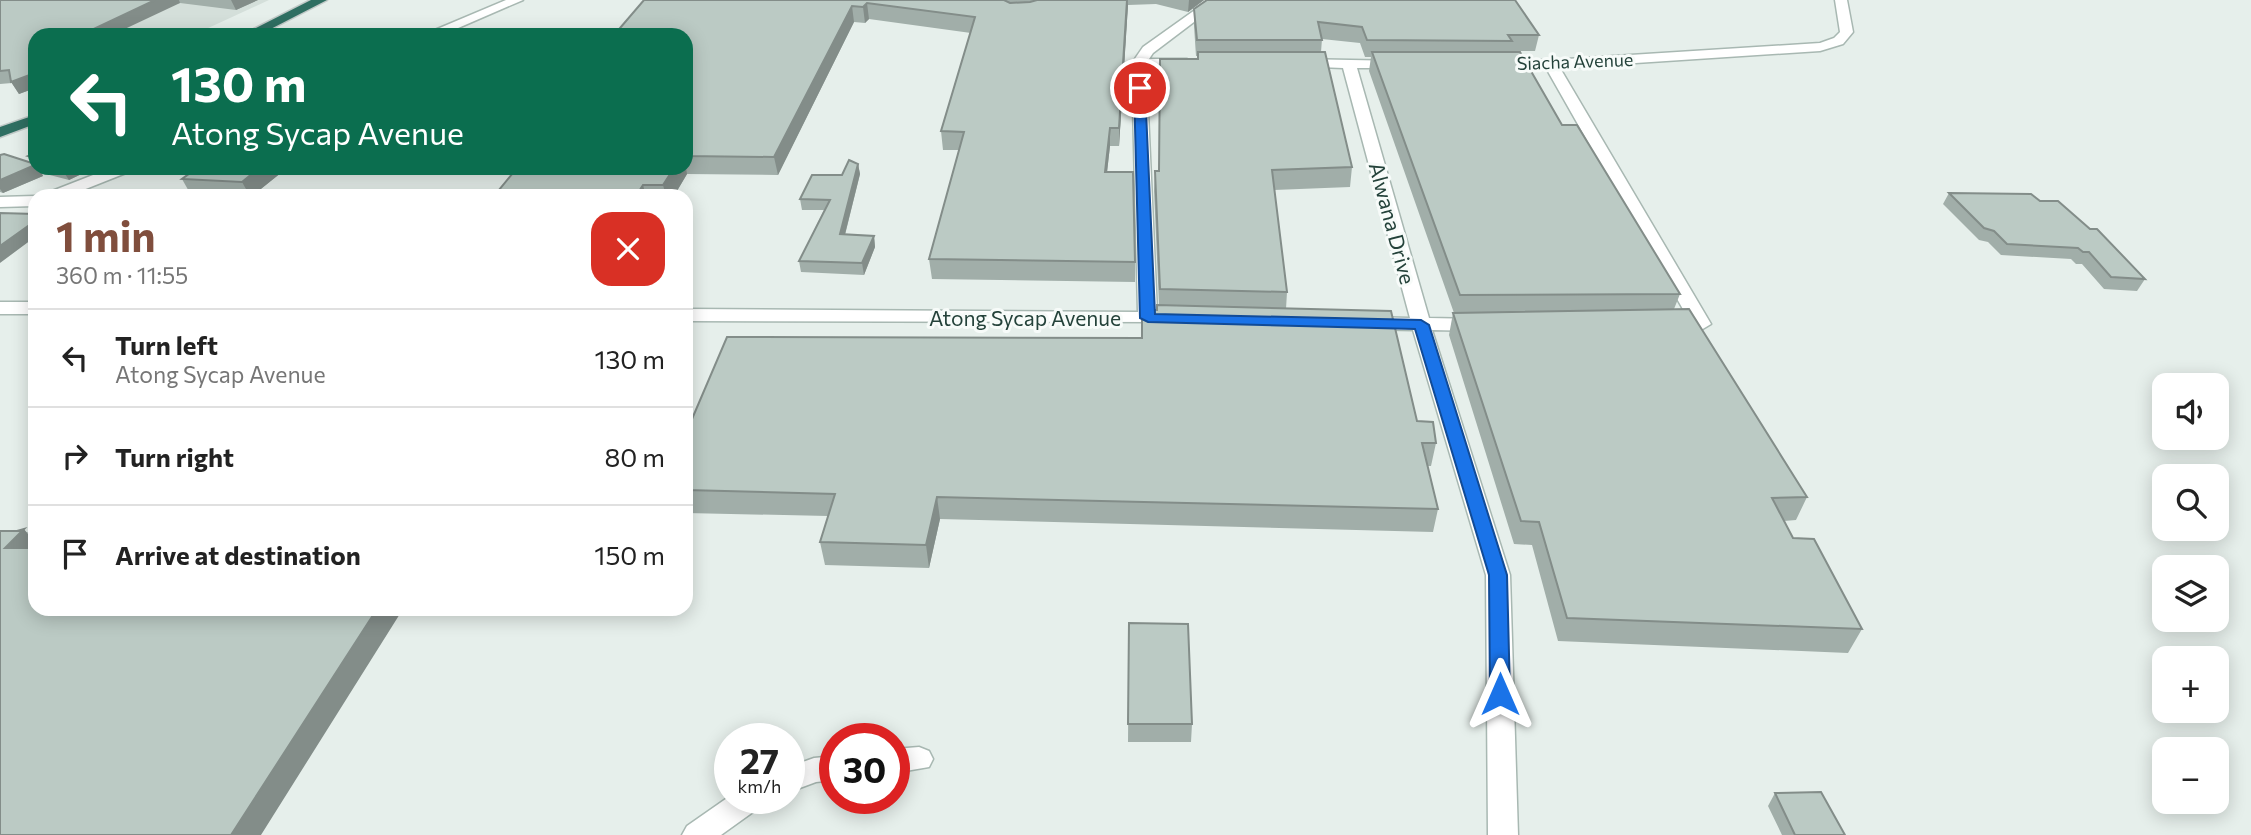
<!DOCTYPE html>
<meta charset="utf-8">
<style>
body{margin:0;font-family:Commissioner,sans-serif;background:#f6f6f6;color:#222;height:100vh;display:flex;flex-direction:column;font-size:26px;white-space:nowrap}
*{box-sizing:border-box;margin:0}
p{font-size:23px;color:#767676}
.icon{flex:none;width:38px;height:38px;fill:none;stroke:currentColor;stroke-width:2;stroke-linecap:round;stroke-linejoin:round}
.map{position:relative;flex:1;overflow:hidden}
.details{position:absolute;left:28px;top:189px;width:665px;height:427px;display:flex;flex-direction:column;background:#fff;border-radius:21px;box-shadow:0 4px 18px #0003}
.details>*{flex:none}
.top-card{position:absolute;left:28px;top:28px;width:665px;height:147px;border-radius:21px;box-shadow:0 4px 18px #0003;background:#0b6e4f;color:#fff;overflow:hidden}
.fabs{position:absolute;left:2152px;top:373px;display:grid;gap:14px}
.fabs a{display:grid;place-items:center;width:77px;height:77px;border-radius:14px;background:#fff;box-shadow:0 4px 18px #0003;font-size:35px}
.speed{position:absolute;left:714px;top:723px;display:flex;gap:14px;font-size:35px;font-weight:700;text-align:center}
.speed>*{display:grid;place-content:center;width:91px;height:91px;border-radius:50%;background:#fff;box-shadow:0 4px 18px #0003;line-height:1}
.speed small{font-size:18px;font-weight:400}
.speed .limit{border:10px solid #d22;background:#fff;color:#111}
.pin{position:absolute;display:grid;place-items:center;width:60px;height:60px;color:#fff;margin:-30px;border:4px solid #fff;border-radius:50%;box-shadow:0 2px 7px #0007}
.me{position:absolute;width:77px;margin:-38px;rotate:0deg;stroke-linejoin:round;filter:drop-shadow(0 0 5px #0008)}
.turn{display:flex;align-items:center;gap:24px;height:147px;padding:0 28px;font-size:32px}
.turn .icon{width:91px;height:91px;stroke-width:2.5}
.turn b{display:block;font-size:49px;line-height:60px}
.round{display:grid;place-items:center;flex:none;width:74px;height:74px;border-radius:21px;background:#f6f6f6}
.overview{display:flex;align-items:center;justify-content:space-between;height:119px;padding:0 28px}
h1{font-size:42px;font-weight:700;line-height:52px;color:#804e3d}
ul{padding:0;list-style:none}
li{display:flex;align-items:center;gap:21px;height:98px;padding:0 28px;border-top:2px solid #e0e0e0}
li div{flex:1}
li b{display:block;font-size:26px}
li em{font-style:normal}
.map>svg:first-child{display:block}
.built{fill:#d4dfda}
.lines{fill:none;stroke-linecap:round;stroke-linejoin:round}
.street-casing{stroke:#a8b8b2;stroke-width:3}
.highway-casing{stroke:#c2cac8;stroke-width:3}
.street{fill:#fff;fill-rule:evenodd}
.highway{fill:#2f6f62;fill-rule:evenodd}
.wall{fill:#a1aea9}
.shaded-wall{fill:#838d89}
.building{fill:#bbcac4;stroke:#838d89;stroke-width:2}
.route{fill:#1a73e8;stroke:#114b97;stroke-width:2}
.labels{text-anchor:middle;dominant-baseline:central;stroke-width:6;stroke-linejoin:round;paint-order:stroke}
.far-street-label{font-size:18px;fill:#24423a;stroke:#f7fbf9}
.street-label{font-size:21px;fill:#24423a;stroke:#f7fbf9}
</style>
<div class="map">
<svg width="2251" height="835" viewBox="0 0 2251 835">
<rect width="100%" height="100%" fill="#e6efeb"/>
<path class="built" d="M269 0 193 35H35L0 1Z"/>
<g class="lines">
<g class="street-casing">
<path id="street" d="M506 0H523L442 35H423Z
M1209 0H1223L1153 53 1149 59H1187L1194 63 1192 66 1146 67 1157 312 1177 314 1179 318 1177 322 686 321V309L1138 312 1132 63 1143 47Z
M1835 0H1847L1853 32 1843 44 1820 51 1560 68 1711 324 1701 330 1664 328 1661 324 1664 320 1688 318 1546 68H1500L1493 64 1500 60H1551L1820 43 1834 38 1840 32Z
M1300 59 1402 61 1404 64 1397 68H1357L1429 318 1478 319 1488 325 1478 331 1432 330 1510 575 1518 835H1488L1486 575 1413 330 1367 329 1357 323 1367 317 1410 318 1343 68 1295 66 1293 63Z
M111 168H133L131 171 68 196H45L47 193Z
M35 196V206L0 207V197Z
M0 302H35V314H0Z
M0 533 35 534V550L0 549Z
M919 747 929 751 933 759 929 767 894 773V749Z
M835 756V780L816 782 789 792V767L814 758Z
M730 796 764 798 760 807 721 835H682L687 826Z"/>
</g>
<g class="highway-casing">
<path id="highway" d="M311 0H327L259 35H242Z
M35 115V124L0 137V127Z"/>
</g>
<use href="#street" class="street"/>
<use href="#highway" class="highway"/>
</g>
<path class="wall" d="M0 0H258L236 10 180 3 35 35V88L19 94 12 83 0 84Z
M644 0H1204L1188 12 1156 4 1128 5 1119 146H1110L1107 172 1135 262V282L932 279 929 259 959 150H943L941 131 971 33 869 19 865 23 854 22 778 175 687 174 674 196H494L517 168H686V35Z
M1517 5 1539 35 1535 51H1509V52L1562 125 1680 294 1674 309 1807 497 1796 520 1784 521 1793 538 1862 629 1848 653 1558 641 1532 545 1514 544 1449 335 1453 313H1454L1369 71 1371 57H1365L1360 43 1322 39 1321 52 1352 167 1350 187 1274 190 1287 292 1286 309 1417 421 1436 443 1431 466H1428L1438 509 1433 532 940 519 929 568 825 565 820 542 828 516 686 513V433L1142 338 1159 305 1154 191 1155 171H1159L1197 59 1198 56H1196L1194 26V9Z
M35 153V168H94L69 180 42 173 43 176 3 193 0 192V155L33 164 28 156Z
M858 164 860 174 845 235 874 236 875 247 864 275 801 272 799 261 824 210H802L800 199 842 175Z
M197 168H287L252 196 191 195 182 179Z
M1949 193 2040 201 2145 279 2137 291 2104 289 2082 264H2076L2071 259 2001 255 1988 242 1979 240 1943 204Z
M1129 623 1192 724 1191 742H1128Z
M1775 793 1845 835H1782L1768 806Z"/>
<path class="shaded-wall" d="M155 0H179L180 3 112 35H88L87 32Z
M231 0H258L236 10Z
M1127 0 1128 5 1119 146V128Z
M1189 0H1204L1188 12Z
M867 3 869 19 865 23 863 7Z
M852 6 854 22 778 175 774 157Z
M35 73V88L19 94 11 82Z
M1110 128V146L1105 190V172Z
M858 164 860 174 842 246 840 234Z
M35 165V168H39L43 176 3 193 0 189V180Z
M61 168H94L69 180Z
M259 168H287L252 196H250L242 182Z
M674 168H686L687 174 674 196H666L663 185Z
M643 185 646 196H636Z
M35 221V237L0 263V246Z
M874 236 875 247 864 275 862 263Z
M937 497 940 519 929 568 926 545Z
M24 529 35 543V556L5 548Z
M377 609H403L261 835H231Z"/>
<path class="building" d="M0 0H155L87 32 102 35H35V73L11 82 9 70 0 71Z
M644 0H1004L1010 3 1030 2 1037 0H1127L1119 128H1110L1105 172H1133L1135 262 929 259 964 132 941 131 975 17 867 3 863 7 852 6 774 157 686 156V35H614Z
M1207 0H1515L1539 35H1508L1512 41 1367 40 1362 27 1318 22 1322 40H1197L1194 9Z
M1198 52H1325L1352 167 1272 170 1287 292 1160 289 1155 171H1159L1160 59H1198Z
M1372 52H1520L1562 125H1577L1680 294 1460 295Z
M35 153V158L28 156Z
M4 154 35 164V165L0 180V155Z
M849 160 858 164 840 234 874 236 862 263 799 261 830 200 800 199 812 175H842Z
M197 168H259L242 182 182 179Z
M517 168H674L663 185H643L636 196H494Z
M1949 193 2031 194 2040 201H2058L2090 229H2097L2145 279 2111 277 2089 252H2083L2078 248 2007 244 1994 231 1984 228Z
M0 213 35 214V221L0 246Z
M1157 305 1391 311 1417 421 1433 422 1436 443H1422L1438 509 937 497 926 545 820 542 835 494 686 490V433L727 337 1142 338V310H1157Z
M1689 309 1807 497 1772 498 1793 538 1814 539 1862 629 1567 618 1539 522 1521 521 1453 313Z
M24 529 5 548H35V609H377L231 835H0V531H17Z
M1129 623 1188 624 1192 724H1128Z
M1821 792 1845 835H1795L1775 793Z"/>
<path class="route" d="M1140 85 1145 88 1155 314 1421 320 1429 325 1507 575 1510 694 1507 700 1500 702 1493 700 1490 694 1489 575 1415 329 1148 322 1140 318 1134 88Z"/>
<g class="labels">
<g class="far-street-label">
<text transform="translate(1575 61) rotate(-2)">Siacha Avenue</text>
</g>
<g class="street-label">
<text transform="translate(1393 223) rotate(75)">Alwana Drive</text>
<text x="1025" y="317">Atong Sycap Avenue</text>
</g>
</g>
</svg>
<div class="fabs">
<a><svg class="icon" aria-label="sound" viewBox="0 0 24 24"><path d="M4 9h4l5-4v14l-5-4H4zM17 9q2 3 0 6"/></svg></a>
<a><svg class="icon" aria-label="search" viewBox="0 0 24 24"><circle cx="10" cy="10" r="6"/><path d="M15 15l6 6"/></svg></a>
<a><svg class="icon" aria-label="layers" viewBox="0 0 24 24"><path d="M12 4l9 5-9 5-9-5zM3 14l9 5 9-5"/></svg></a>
<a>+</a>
<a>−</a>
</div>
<div class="speed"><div>27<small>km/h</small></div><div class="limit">30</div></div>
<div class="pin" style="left:1140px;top:88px;background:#d93025"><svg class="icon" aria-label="arrive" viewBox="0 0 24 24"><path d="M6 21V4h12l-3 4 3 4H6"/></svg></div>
<svg class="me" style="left:1500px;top:694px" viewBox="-20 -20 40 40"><path d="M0-17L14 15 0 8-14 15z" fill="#1a73e8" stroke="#fff" stroke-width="4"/></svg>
<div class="top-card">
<div class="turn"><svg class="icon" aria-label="left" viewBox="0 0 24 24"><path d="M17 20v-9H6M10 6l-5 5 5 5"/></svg><div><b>130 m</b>Atong Sycap Avenue</div></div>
</div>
<section class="details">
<div class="overview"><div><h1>1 min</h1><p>360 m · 11:55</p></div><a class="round" style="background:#d93025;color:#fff"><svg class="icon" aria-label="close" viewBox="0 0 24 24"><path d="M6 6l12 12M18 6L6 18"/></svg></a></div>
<ul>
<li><svg class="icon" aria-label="left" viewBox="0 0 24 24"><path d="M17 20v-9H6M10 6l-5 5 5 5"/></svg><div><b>Turn left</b><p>Atong Sycap Avenue</p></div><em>130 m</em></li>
<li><svg class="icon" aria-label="right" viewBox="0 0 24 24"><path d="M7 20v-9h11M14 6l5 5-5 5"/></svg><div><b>Turn right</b></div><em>80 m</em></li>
<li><svg class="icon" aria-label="arrive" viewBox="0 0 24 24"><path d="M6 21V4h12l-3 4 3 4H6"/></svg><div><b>Arrive at destination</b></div><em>150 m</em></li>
</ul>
</section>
</div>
